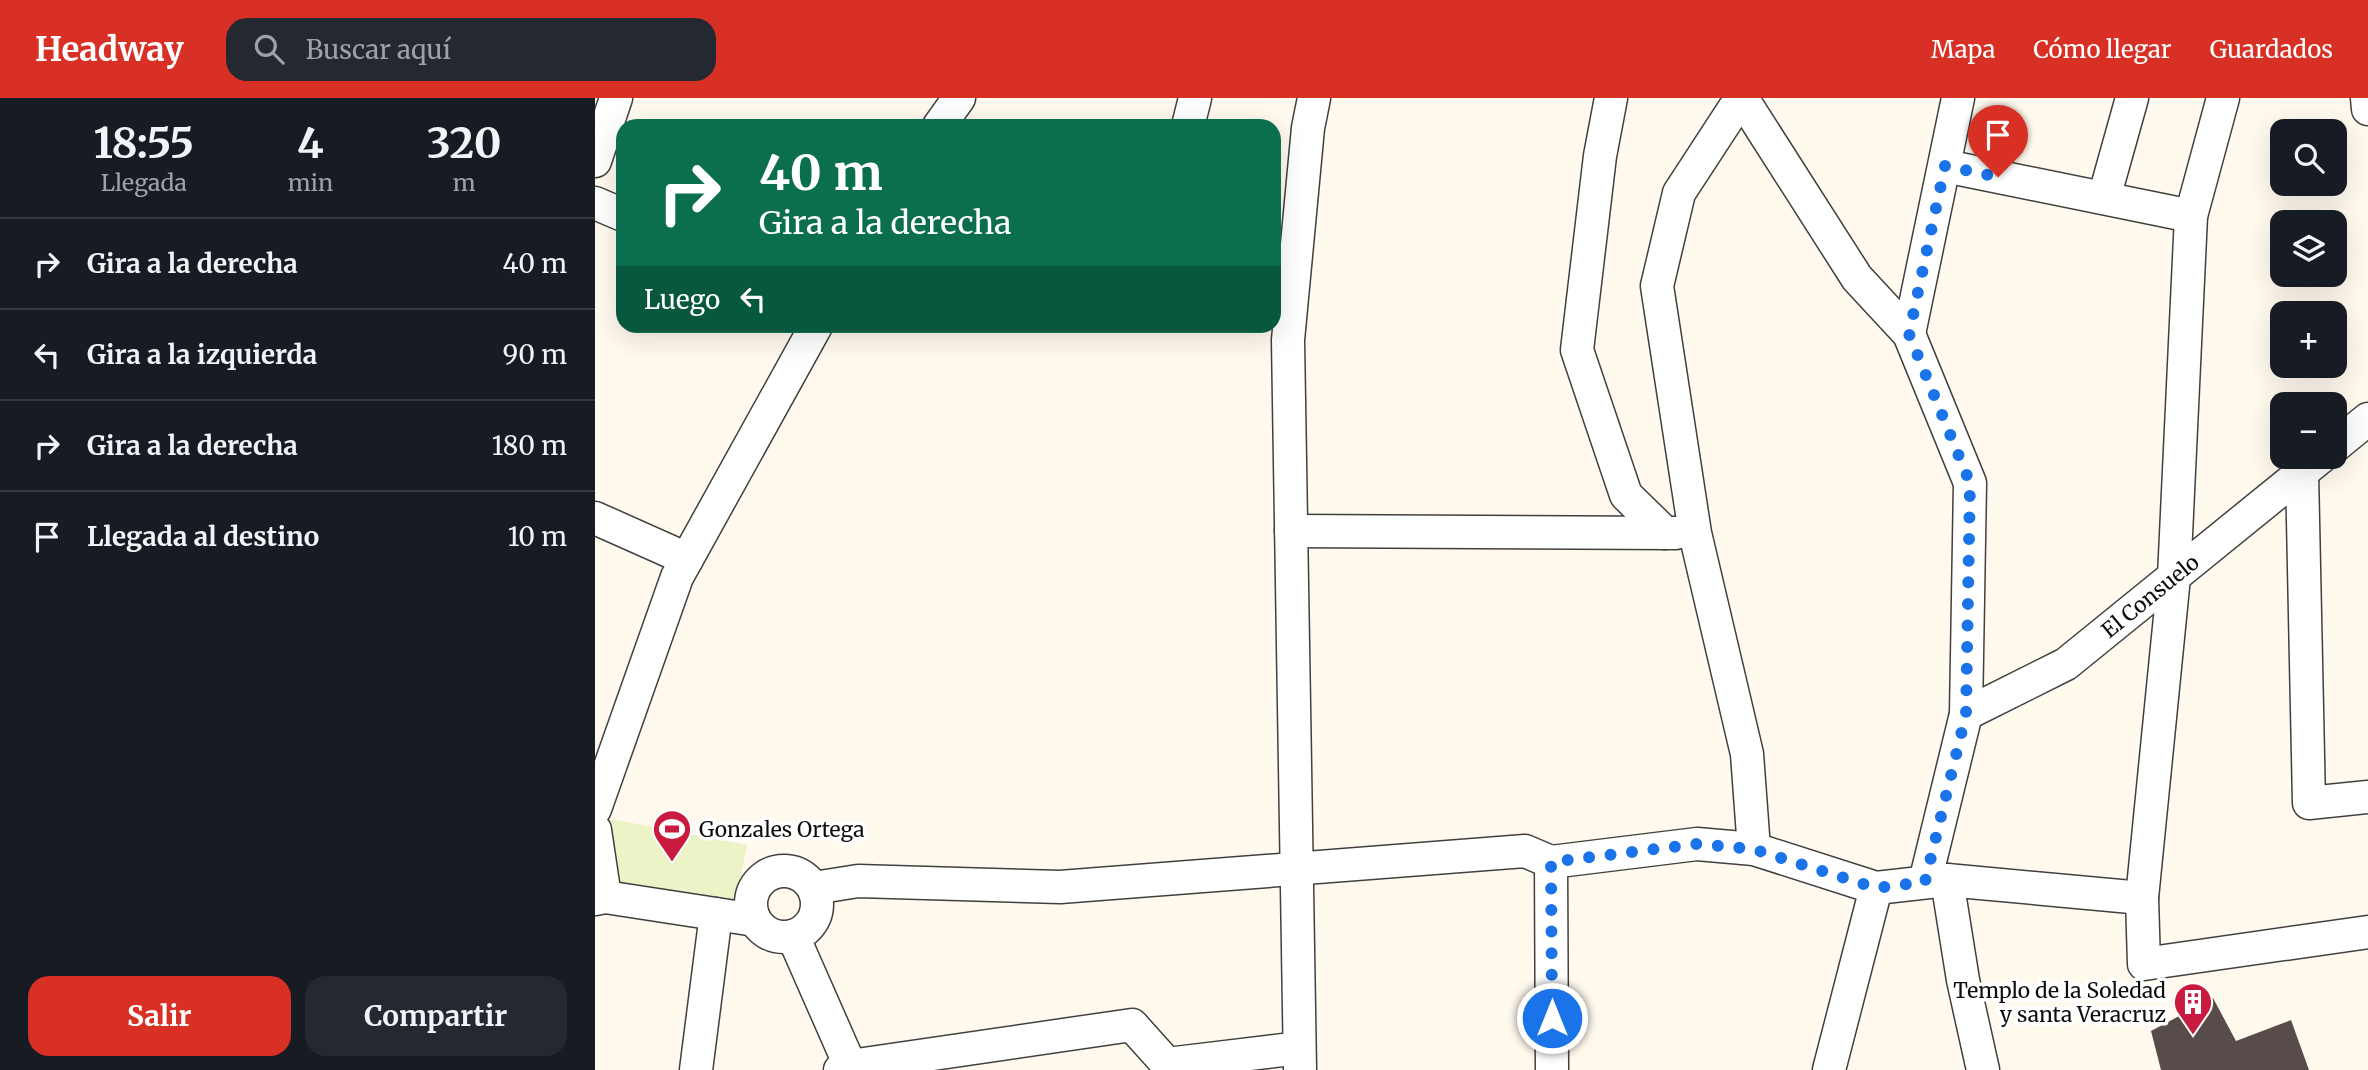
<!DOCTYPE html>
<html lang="es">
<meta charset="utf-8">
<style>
body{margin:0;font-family:Merriweather,serif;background:#242831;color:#f1f3f6;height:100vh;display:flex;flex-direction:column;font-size:26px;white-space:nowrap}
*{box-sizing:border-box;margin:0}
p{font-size:23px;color:#9ea1a6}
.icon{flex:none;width:38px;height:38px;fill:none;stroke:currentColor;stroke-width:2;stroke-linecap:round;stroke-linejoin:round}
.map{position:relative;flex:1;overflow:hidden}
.sheet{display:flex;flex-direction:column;background:#171b24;width:595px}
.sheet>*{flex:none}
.top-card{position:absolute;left:21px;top:21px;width:665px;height:214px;border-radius:21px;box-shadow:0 7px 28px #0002;background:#0b6e4f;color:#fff;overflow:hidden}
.tools{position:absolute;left:1675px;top:21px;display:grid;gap:14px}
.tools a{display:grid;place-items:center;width:77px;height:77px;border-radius:14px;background:#171b24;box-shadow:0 7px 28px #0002;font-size:35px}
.pin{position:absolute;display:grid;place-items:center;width:60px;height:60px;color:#fff;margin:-72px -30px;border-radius:50% 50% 50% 0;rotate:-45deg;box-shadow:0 0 7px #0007}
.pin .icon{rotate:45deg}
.me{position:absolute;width:77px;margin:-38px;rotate:0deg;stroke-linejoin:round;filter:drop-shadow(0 0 5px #0008)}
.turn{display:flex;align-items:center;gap:24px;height:147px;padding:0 28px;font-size:32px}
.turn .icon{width:91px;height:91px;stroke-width:2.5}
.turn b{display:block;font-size:49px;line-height:60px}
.then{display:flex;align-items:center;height:66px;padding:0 28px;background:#0003;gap:14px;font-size:26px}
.eta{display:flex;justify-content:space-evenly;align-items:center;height:119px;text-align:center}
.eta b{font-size:42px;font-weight:700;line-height:49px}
.action{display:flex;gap:14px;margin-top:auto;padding:14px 28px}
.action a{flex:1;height:80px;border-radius:21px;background:#d93025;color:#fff;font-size:28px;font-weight:700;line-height:80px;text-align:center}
.action a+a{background:#242831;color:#f1f3f6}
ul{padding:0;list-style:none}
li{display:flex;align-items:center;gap:21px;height:91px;padding:0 28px;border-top:2px solid #363941}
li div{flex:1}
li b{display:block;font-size:26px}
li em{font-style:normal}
header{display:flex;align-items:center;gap:42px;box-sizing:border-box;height:98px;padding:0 35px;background:#d93025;color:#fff}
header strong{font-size:33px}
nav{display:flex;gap:38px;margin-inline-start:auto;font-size:24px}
.search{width:490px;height:63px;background:#242831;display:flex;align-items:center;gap:18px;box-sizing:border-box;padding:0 24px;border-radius:21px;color:#9ea1a6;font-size:26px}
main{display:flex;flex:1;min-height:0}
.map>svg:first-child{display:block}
.pitch{fill:#ebf3c7}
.building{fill:#574c49}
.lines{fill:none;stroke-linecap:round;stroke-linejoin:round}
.minor-casing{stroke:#404040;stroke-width:35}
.minor{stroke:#fff;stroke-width:32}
.route{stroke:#1a73e8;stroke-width:12;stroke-dasharray:0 21.6}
.labels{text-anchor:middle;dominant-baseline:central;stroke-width:7;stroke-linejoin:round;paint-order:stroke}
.street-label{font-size:21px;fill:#0d0d0d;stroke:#fff}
.poi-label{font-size:21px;fill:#0d0d0d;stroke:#fff;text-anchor:start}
</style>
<header>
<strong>Headway</strong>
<div class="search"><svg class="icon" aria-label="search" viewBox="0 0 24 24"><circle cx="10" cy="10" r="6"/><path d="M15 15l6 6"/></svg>Buscar aquí</div>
<nav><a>Mapa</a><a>Cómo llegar</a><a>Guardados</a></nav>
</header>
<main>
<section class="sheet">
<div class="eta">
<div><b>18:55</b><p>Llegada</p></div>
<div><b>4</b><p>min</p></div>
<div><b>320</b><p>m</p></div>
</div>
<ul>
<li><svg class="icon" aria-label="right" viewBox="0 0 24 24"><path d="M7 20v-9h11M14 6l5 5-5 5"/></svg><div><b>Gira a la derecha</b></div><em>40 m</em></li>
<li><svg class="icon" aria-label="left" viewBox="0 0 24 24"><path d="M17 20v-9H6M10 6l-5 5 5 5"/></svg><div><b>Gira a la izquierda</b></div><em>90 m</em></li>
<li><svg class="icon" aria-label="right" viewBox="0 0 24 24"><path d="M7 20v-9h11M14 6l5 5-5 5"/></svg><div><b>Gira a la derecha</b></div><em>180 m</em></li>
<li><svg class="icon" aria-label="arrive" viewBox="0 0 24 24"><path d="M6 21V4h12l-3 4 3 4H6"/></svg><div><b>Llegada al destino</b></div><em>10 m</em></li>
</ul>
<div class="action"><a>Salir</a><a>Compartir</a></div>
</section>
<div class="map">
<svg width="1773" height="972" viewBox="0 0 1773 972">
<rect width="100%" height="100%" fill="#fff9ee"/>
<path class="pitch" d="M0 718 152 747 138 816 49 793 31 786 9 783Z"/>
<path class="building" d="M1618 900 1641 943 1696 922 1714 972H1566L1556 933Z"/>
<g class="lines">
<g class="minor-casing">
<g id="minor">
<path d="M1016 0 1005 58 982 252 1031 397 1070 435"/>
<path d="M1146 0 1084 95 1062 188 1100 435 1152 656 1159 751"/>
<path d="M1147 0 1262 180 1314 236 1375 385 1371 616 1330 784"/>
<path d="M1628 0 1596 118 1579 479 1547 800 1549 866 1773 834"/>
<path d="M1772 0 1773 11"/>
<path d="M344 28 364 0"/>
<path d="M593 28 600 0"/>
<path d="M0 63 21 0"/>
<path d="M1350 68 1596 118"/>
<path d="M1509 100 1537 0"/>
<path d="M0 105 28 117"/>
<path d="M1314 236 1363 0"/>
<path d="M1740 348 1773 321"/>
<path d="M1707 375 1714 705 1773 699"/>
<path d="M0 420 92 461"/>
<path d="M696 433 1081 435"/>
<path id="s1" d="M1371 616 1471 566 1726 359"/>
<path d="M0 711 82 479 221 228"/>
<path d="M0 732 10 799"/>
<path d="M956 764 957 972"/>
<circle cx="189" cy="806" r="33"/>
<path d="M1352 782 1368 882 1388 972"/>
<path d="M219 790 263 783 465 789 930 753 956 764 1102 746 1159 751 1281 790 1352 782 1547 800"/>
<path d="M0 801 10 799 160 822"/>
<path d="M198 838 257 972"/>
<path d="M101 972 121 816"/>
<path d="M245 972 255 968 537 927 572 966 704 950"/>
<path d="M705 972 693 242 713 30 719 0"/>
<path d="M1234 972 1281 790"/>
</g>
</g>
<use href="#minor" class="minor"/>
</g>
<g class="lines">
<path class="route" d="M957 920 956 764 1102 746 1158 751 1281 790 1330 784 1371 616 1375 385 1314 236 1350 68 1403 79"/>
</g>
<defs>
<g id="stadium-pin" transform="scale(2.0125)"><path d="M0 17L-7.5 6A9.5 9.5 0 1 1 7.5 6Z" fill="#c91a40" stroke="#fff"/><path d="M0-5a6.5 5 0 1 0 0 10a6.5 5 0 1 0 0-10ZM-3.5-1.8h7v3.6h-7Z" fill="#fff"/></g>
<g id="building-pin" transform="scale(2.0125)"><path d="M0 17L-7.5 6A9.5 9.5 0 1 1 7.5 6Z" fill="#c91a40" stroke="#fff"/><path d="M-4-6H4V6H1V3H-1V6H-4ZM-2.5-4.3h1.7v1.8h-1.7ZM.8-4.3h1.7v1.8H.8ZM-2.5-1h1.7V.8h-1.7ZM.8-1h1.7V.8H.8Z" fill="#fff"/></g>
</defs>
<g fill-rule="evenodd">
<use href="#stadium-pin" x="77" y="731"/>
<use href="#building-pin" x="1598" y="904"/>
</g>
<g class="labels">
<g class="street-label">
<text stroke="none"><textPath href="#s1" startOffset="220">El Consuelo</textPath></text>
</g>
<g class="poi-label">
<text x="104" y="731">Gonzales Ortega</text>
<text x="1571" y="892" text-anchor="end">Templo de la Soledad<tspan x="1571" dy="24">y santa Veracruz</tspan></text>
</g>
</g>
</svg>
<div class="tools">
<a><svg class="icon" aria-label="search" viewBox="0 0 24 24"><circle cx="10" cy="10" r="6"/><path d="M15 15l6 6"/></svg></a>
<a><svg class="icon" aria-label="layers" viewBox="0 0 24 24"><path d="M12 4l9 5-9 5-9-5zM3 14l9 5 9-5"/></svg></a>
<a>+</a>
<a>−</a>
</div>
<div class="pin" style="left:1403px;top:79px;background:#d93025"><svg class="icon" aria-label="arrive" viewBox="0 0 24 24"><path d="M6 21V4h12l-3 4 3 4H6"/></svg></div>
<svg class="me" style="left:957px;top:920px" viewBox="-20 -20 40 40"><circle r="17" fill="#1a73e8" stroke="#fff" stroke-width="3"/><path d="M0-11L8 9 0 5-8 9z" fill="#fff"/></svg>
<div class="top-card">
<div class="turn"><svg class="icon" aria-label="right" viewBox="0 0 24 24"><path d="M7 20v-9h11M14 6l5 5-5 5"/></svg><div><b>40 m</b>Gira a la derecha</div></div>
<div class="then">Luego<svg class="icon" aria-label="left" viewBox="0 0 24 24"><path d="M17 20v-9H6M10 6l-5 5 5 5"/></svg></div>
</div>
</div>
</main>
